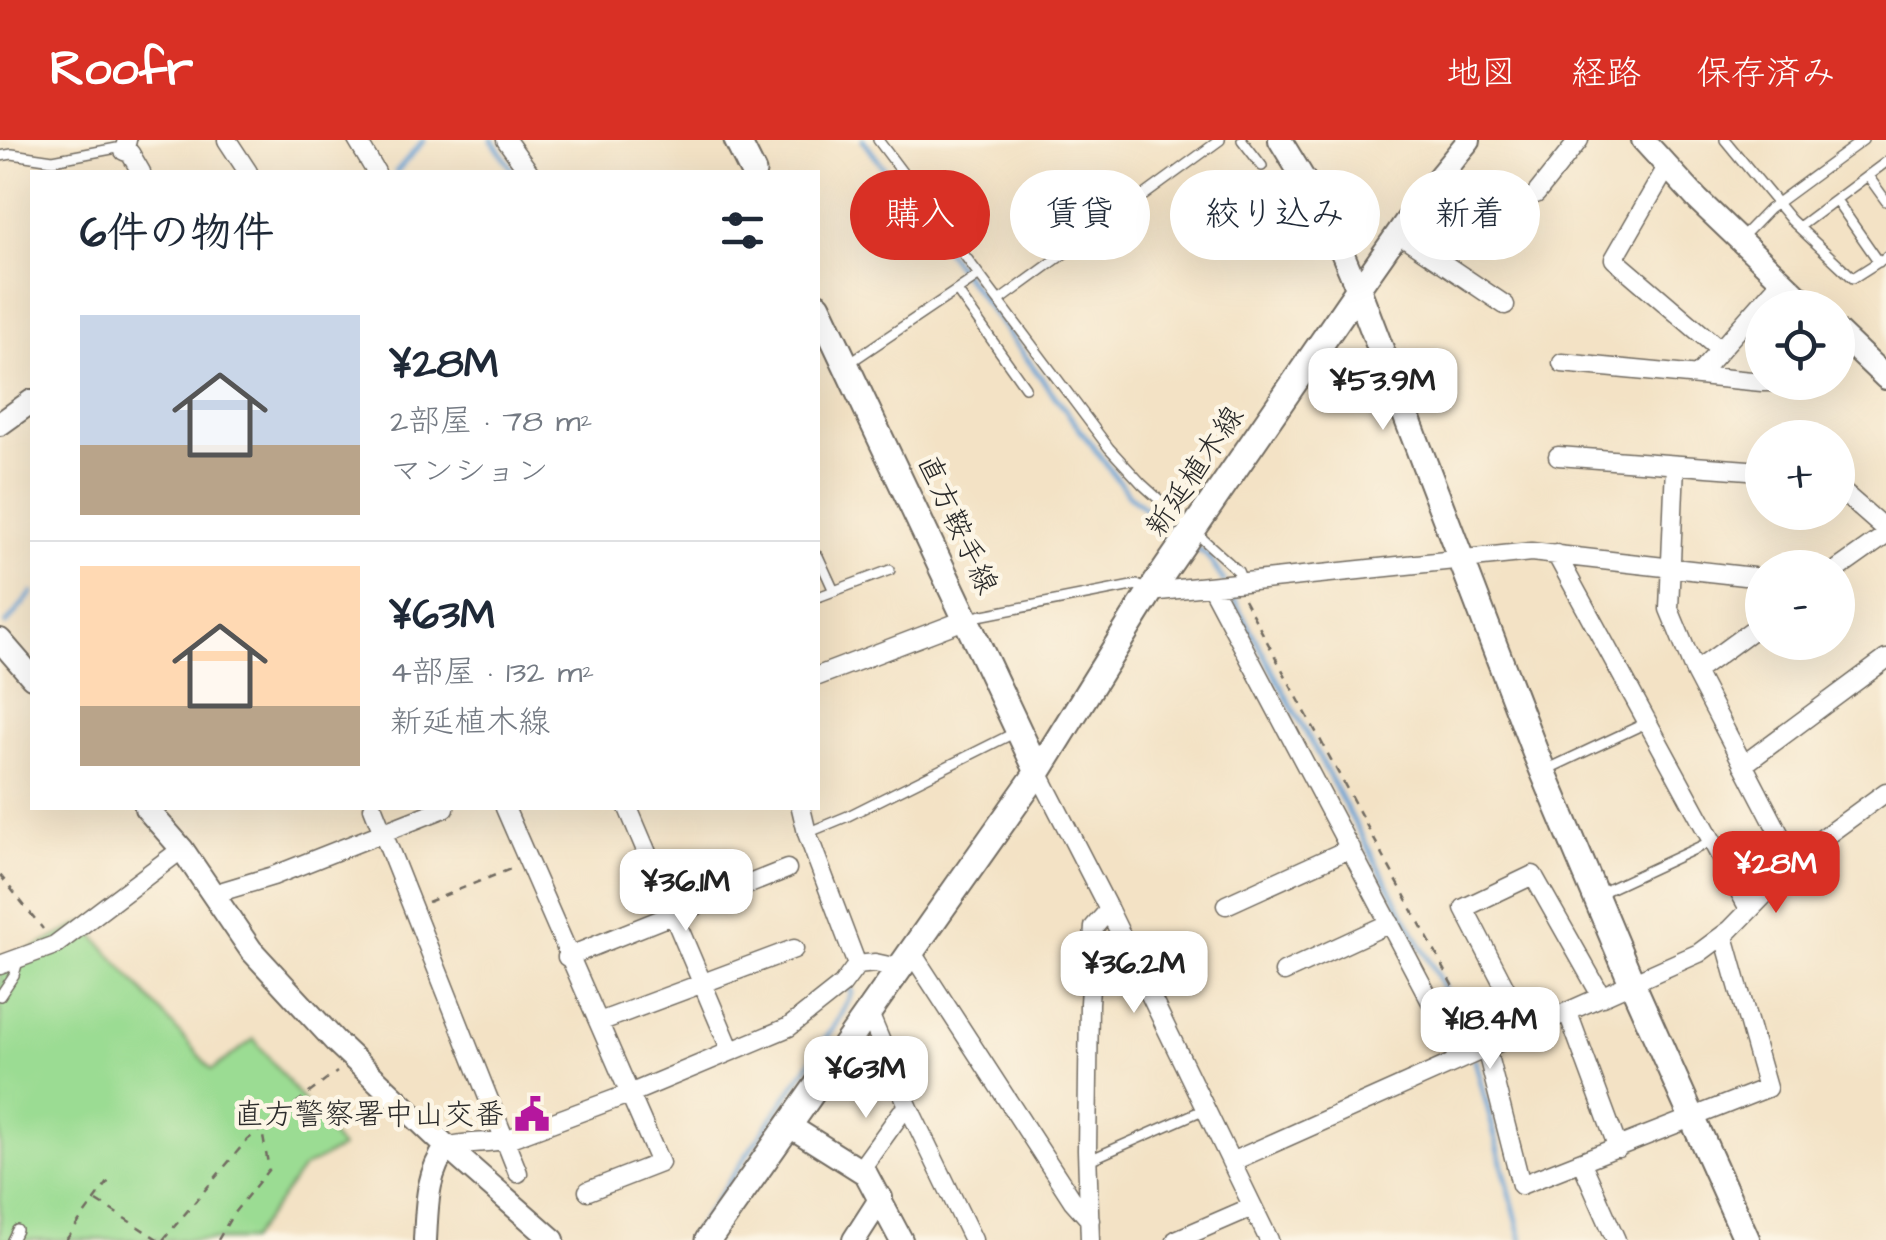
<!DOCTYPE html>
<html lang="ja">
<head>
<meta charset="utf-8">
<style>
	body { margin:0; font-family:"Architects Daughter","Klee One",sans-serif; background:#f2f2f3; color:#1f2937; height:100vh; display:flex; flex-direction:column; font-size:38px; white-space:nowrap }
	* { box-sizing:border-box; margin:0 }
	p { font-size:32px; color:#747a83 }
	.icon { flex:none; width:55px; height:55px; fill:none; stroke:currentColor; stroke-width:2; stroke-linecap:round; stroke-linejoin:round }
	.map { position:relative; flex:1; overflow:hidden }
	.sheet { position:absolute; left:30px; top:30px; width:790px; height:640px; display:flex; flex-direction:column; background:#fff; border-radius:0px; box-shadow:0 10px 40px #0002 }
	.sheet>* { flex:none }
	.top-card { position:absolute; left:850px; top:30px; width:885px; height:90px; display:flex; gap:20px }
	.tools { position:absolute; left:1745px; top:150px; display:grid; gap:20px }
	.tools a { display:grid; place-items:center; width:110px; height:110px; border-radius:50%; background:#fff; box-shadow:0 10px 40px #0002; font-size:50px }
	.price { position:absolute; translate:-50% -85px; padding:0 22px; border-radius:20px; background:#fff; color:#222; font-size:32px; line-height:65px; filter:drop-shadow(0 2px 5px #0008) }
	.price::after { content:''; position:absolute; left:50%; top:60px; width:30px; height:22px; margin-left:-15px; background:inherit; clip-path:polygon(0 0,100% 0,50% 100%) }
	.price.on { background:#d93025; color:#fff }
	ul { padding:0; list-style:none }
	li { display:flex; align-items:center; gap:30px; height:250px; padding:0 50px }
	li+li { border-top:2px solid #e0e1e3 }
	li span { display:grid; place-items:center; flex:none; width:280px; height:200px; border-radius:0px; color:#555 }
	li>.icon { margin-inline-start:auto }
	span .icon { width:120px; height:120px; fill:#fffc; stroke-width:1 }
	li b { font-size:42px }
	h2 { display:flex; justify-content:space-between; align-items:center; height:120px; padding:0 50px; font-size:42px }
	.tag { padding:0 35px; border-radius:45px; background:#fff; box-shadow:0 10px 40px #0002; font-size:35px; line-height:90px }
	.tag.on { background:#d93025; color:#fff }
	header { display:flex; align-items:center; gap:60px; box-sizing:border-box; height:140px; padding:0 50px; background:#d93025; color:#fff }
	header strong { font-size:48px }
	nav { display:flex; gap:55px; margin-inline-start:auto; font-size:35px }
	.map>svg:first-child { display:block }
	.green { fill:#9bdc93; stroke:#63845f; stroke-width:2.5 }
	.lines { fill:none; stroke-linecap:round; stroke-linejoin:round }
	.stream { stroke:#64a0d4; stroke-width:5 }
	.service-casing { stroke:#716b61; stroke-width:12 }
	.minor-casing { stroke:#716b61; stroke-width:21 }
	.tertiary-casing { stroke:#716b61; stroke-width:26 }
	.secondary-casing { stroke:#716b61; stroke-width:29 }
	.path { stroke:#716b61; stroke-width:2.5; stroke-dasharray:8 8; stroke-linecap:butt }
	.service { stroke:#fff; stroke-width:9 }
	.minor { stroke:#fff; stroke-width:18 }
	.tertiary { stroke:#fff; stroke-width:22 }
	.secondary { stroke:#fff; stroke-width:25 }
	.labels { text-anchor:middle; stroke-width:9; stroke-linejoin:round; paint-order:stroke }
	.street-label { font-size:30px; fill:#2b2b2b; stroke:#fcf5e5 }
	.poi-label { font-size:30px; fill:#2b2b2b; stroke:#fcf5e5; text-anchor:end }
</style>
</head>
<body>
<header>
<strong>Roofr</strong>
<nav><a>地図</a><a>経路</a><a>保存済み</a></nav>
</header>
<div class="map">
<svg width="1886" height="1100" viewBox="0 0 1886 1100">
	<rect width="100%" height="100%" fill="#fcf5e5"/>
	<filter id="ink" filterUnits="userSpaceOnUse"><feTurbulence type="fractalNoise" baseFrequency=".01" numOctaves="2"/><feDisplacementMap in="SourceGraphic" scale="20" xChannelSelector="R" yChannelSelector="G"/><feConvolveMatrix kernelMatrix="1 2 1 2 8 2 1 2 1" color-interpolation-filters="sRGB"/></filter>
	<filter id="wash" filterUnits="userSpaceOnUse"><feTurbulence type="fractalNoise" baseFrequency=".0048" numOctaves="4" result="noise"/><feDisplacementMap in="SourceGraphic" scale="40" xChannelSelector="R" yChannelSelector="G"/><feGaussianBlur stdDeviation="2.25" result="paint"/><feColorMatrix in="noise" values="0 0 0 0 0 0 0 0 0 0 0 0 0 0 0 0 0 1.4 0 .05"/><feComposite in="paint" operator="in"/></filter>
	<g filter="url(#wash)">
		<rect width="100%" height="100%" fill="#f3e2c5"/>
		<path class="green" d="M83,783L212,930L254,899L341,1008L303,1028L250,1100H0V825Z"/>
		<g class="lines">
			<path class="stream" d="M492,0L514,32
				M863,0L1129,355L1178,396
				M396,32L424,0
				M1191,405L1207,416L1224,441
				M1229,450L1470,897L1472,908
				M6,484L32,453
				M1475,919L1522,1100
				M689,1100L838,881L852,853L850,848"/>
		</g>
	</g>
	<g filter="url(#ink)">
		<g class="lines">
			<defs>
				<path id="service" d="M878,0L1109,308L1142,344L1238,431L1243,443
					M1242,0L1262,26
					M1725,0L1791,80L1853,138L1886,117
					M0,16L12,14L53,20L117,8L124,11
					M1868,36L1886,61
					M1836,60L1879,122
					M1799,87L1886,22
					M1741,98L1769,69L1863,0
					M957,151L1025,247
					M999,161L1220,0
					M849,223L978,136
					M818,416L834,451
					M818,457L890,430
					M968,478L1137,445L1148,451
					M1546,630L1648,582
					M807,693L848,676L1016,592
					M1596,755L1712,701
					M0,856L14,835L18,821
					M1087,1021L1205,969
					M12,1100L17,1090"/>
				<path id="minor" d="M127,0L124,11L130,13L141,32
					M227,0L248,32
					M357,0L376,32
					M506,0L529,32
					M1667,27L1614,119L1720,210
					M1536,54L1579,0
					M1398,93L1505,165
					M1562,223L1762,242
					M1697,236L1782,140
					M1765,242H1784
					M1558,316L1762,331
					M1675,325L1669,469L1695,532L1794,722
					M1838,348L1886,390
					M1556,414L1749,769
					M1838,429L1886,395
					M1211,446L1448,894L1458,920
					M1150,452L1531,412L1762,438
					M1695,532L1762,483
					M818,536L967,479
					M1743,625L1886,519
					M1038,632L1109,770L1269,1100
					M373,668L518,1033
					M505,668L660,1023L588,1051
					M628,668L731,911
					M801,668L807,693L857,825
					M213,754L273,736L445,668
					M1226,765L1351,708
					M910,810L1073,1061L1090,1080
					M567,817L787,729
					M0,825L55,805L182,709
					M1284,832L1390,783
					M868,871L909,968L973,1100
					M1568,873L1618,1008
					M599,882L794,809
					M1527,890L1464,768L1533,735L1602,857
					M1486,908L1521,1045L1767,948L1724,796
					M447,1007C468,1001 484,1004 505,1000L634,952L789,887L842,845L857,825L875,823L898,828
					M1231,1022L1699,813L1730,790L1812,706L1886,652
					M1582,1023L1616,1100
					M860,1030L901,973L909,968
					M1090,1100L1087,1010L1089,863L1094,787L1109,770
					M1176,1100L1252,1067"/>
				<path id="tertiary" d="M1280,0L1328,79L1358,150
					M1643,0L1698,60L1811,168
					M1358,150L1428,50L1469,0
					M1838,192L1886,238
					M0,284L32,261
					M0,500L32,537
					M146,668L182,709L251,810L335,901L447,1007L553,1100
					M788,985L866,1034L901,1100
					M425,1100C427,1067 426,1034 447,1007
					M854,1100L881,1058"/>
				<path id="secondary" d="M737,0L753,32
					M1358,150L1535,612L1632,843L1747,1100
					M818,166L1038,632
					M708,1100L1038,632L1150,452L1358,150"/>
			</defs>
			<use href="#service" class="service-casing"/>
			<use href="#minor" class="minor-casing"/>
			<use href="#tertiary" class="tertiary-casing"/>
			<use href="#secondary" class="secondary-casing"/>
			<path class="path" d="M1244,459L1478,891
				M0,735L43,789
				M428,762L513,728
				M97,1061L159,1100
				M66,1100L111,1038
				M163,1100L247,1000L337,932
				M218,1100L233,1074L269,1029L262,991"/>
			<use href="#service" class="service"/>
			<use href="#minor" class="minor"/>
			<use href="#tertiary" class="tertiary"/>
			<use href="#secondary" class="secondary"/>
		</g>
	</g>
	<defs>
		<symbol id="civic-bare" viewBox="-9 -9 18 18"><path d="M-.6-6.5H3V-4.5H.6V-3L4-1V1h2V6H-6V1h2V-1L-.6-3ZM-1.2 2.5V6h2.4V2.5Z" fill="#b5179e" stroke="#fcf5e5" stroke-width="2.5" paint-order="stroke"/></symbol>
	</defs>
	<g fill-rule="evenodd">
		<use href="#civic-bare" x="507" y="949" width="50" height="50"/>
	</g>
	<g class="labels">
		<g class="street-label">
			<text transform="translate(1194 331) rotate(-56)" y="10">新延植木線</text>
			<text transform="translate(958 384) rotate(65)" y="10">直方鞍手線</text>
		</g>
		<g class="poi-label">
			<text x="504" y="984">直方警察署中山交番</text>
		</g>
	</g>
</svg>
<div class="tools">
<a><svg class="icon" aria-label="locate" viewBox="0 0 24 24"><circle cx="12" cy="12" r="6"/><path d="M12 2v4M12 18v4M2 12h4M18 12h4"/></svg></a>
<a>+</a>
<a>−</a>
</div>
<b class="price" style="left:1383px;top:293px">¥53.9M</b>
<b class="price on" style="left:1776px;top:776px">¥28M</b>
<b class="price" style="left:686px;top:794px">¥36.1M</b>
<b class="price" style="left:1134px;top:876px">¥36.2M</b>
<b class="price" style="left:1490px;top:932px">¥18.4M</b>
<b class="price" style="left:866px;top:981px">¥63M</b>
<div class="top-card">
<a class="tag on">購入</a>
<a class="tag">賃貸</a>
<a class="tag">絞り込み</a>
<a class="tag">新着</a>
</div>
<section class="sheet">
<h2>6件の物件<svg class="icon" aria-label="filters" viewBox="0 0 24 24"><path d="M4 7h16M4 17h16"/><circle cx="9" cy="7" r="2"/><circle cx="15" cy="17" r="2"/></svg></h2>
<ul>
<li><span style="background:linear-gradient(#c9d6e8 65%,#b9a48a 0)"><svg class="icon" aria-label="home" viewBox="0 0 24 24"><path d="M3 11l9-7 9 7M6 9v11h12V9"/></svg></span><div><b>¥28M</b><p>2部屋 · 78 m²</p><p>マンション</p></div></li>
<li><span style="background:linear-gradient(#ffd9b3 70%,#b9a48a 0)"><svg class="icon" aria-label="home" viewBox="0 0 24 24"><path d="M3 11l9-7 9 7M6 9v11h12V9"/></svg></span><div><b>¥63M</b><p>4部屋 · 132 m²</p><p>新延植木線</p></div></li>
</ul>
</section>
</div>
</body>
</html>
